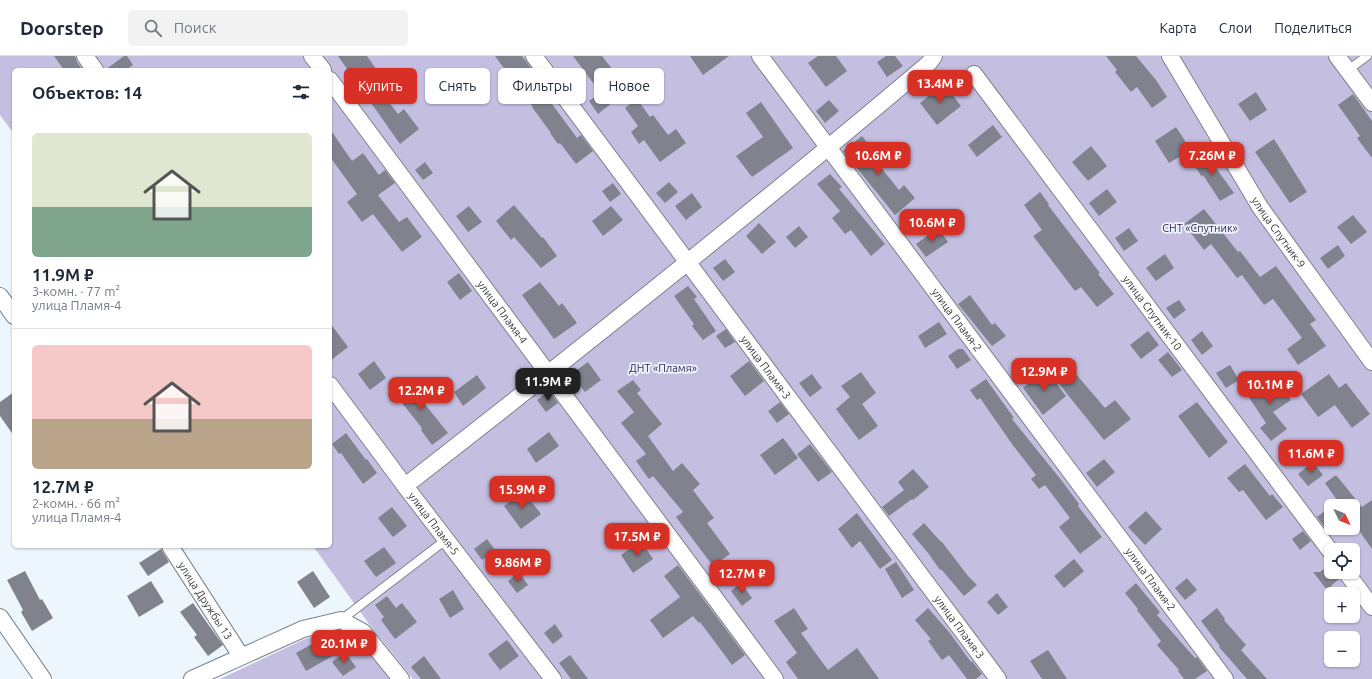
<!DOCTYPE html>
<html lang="ru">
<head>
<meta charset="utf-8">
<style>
	body { margin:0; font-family:Ubuntu,sans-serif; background:#f2f2f3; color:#1f2937; height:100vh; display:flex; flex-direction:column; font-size:15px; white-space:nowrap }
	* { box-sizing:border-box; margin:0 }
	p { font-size:13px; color:#747a83 }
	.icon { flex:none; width:22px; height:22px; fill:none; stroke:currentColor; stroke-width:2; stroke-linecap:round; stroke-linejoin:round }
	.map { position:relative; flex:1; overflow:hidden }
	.panel { position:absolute; left:12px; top:12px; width:320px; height:480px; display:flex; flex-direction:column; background:#fff; border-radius:6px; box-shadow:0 1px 3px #0004 }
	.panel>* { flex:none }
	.banner { position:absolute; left:344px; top:12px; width:380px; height:36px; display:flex; gap:8px }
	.needle { width:26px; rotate:133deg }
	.fabs { position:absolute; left:1324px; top:443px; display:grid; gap:8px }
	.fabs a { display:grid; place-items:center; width:36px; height:36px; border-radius:6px; background:#fff; box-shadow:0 1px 3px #0004; font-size:20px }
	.price { position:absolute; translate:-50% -34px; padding:0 9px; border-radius:8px; background:#d93025; color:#fff; font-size:13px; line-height:26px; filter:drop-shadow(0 1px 2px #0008) }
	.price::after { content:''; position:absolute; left:50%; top:24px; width:12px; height:9px; margin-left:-6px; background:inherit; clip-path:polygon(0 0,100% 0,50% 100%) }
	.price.selected { background:#222; color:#fff }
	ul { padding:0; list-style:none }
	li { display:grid; align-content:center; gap:8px; height:212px; padding:0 20px }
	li+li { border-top:1px solid #e0e1e3 }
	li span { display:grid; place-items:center; height:124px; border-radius:6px; color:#555 }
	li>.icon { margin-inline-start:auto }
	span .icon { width:72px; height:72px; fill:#fffc; stroke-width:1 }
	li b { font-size:17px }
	h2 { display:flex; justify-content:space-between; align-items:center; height:48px; padding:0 20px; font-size:17px }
	.pill { padding:0 14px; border-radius:6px; background:#fff; box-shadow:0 1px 3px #0004; font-size:14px; line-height:36px }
	.pill.selected { background:#d93025; color:#fff }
	header { display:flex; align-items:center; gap:24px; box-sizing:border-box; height:56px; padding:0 20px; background:#fff; border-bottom:1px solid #e0e1e3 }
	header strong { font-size:19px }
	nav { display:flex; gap:22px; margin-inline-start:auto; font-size:14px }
	.search { width:280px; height:36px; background:#f2f2f3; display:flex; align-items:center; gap:10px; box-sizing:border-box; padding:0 14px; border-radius:6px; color:#747a83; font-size:15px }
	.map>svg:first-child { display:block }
	.green { fill:#c4bee1; fill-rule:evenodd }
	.building { fill:#80838e }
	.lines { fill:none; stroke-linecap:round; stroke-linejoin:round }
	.lane-casing { stroke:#7b848c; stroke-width:10 }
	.street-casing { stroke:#7b848c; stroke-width:18 }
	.lane { stroke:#fff; stroke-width:8 }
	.street { stroke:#fff; stroke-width:16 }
	.labels { text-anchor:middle; stroke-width:3.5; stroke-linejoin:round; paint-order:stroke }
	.park-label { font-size:11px; fill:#342758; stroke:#eef6fd }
	.street-label { font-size:11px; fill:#34383b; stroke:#eef6fd }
</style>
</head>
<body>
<header>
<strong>Doorstep</strong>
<div class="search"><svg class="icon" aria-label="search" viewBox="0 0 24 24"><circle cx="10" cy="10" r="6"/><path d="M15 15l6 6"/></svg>Поиск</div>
<nav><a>Карта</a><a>Слои</a><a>Поделиться</a></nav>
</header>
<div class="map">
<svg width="1372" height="623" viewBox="0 0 1372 623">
	<rect width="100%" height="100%" fill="#eef6fd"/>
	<path class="green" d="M0,0H1372V623H413L369,568L313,490H330V14H14V78L0,59ZM1331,450H1353V472H1331ZM1331,494H1353V516H1331ZM1331,538H1353V560H1331ZM1331,582H1353V604H1331Z
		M334,574L361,586L390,623H220L305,583Z"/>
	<path class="building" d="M54,0H75L77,6L83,14H64Z
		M124,0H127L133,9L126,14H105Z
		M338,0H367L382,21L374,27L398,58L404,53L419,73L400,88Z
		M495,0H522L556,45L552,48L577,82L581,79L593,95L576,108L560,87L558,88L550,77H551L532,51H533Z
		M573,0H602L612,13L593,27Z
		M690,0H729L703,19Z
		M818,0H836L847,15L826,31L808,7Z
		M886,0H895L903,10L887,21L877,6Z
		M1106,0H1136L1156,24L1167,41L1152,52L1137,31L1131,36L1115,16L1117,14Z
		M944,28L961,50L937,69L920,47Z
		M604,34L613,46L598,58L589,45Z
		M1256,36L1267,54L1250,65L1238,48Z
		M1353,38L1372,65V102L1357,82L1360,80L1338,49Z
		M637,43L650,61L653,59L668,79L676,73L686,87L660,106L644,84L639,88L631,76L638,70L625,52Z
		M829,44L839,55L825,67L816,55Z
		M761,46L793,92L752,121L736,100L763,81L746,57Z
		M993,69L1002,81L977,101L968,89Z
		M1176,71L1191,94L1169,107L1155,85Z
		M330,73L352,105L363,97L379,119L385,114L395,127L378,139L399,166L407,161L422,181L402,196L373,158L362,166L347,146L357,138L330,101Z
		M862,80L879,101L875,104L899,134L904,129L915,142L895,159L843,95Z
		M1274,83L1307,136L1290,147L1255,96Z
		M1091,90L1107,110L1088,125L1072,106Z
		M1203,94L1234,137L1220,145L1203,119L1202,121L1190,103Z
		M425,106L433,117L423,124L415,114Z
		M830,118L842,131L839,133L885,188L871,200L851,174L845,178L832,162L840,155L817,128Z
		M669,126L678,136L665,147L656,137Z
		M613,127L621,138L610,146L602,135Z
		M1107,133L1117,146L1099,160L1089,147Z
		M1040,136L1049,148L1048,149L1100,217L1098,218L1114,238L1097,251L1081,231L1075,235L1033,180L1042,174L1024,149Z
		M692,137L702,151L686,164L675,150Z
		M514,149L542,182L543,181L557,200L541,212L514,181L511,184L496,165Z
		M469,150L482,166L468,176L456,160Z
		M611,150L623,164L603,180L592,165Z
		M1204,153L1238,196L1240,195L1260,221L1276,210L1316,264L1310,268L1326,290L1298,309L1287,293L1302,282L1273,243L1264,249L1242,219L1237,222L1211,188L1204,194L1184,168Z
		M1353,159L1367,176L1351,188L1337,171Z
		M759,167L776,186L762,198L746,180Z
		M799,170L808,181L795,192L786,181Z
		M938,172L948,186L926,201L916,188Z
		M1129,172L1138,185L1124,195L1115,182Z
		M1338,189L1345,200L1328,213L1320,202Z
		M1165,198L1174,212L1156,225L1146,212Z
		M725,203L735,216L723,225L713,212Z
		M459,217L472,235L460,244L447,226Z
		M540,226L559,250L562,247L577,267L554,283L522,239Z
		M688,230L697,241L694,243L716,275L703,284L692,270L694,268L674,240Z
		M970,239L992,269L995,267L1006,280L992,290L958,248Z
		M1179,244L1186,254L1174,263L1166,252Z
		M939,266L947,278L925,292L918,280Z
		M330,267L348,291L330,305Z
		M726,273L735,286L725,292L716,280Z
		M1148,275L1159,289L1141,303L1130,289Z
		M1202,275L1213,290L1202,299L1191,284Z
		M958,293H963L971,304L957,313L948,300Z
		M1168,296L1182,314L1172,321L1158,304Z
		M374,305L386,322L370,334L358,318Z
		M749,305L764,325L745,340L730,320Z
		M588,306L601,324L585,336L571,318Z
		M1230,309L1239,324L1226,332L1216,317Z
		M1046,314L1066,340L1043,359L1023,332Z
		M861,316L876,337L862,348L878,370L859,384L836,353L850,341L841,330Z
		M1075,317L1105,352L1115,344L1131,363L1104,384L1060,329Z
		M812,318L822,332L810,341L799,327Z
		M1329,318L1339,332L1346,327L1370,358L1352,372L1335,349L1318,361L1301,338Z
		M477,319L486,332L463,350L454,336Z
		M1274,319L1291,344L1273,356L1287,373L1271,385L1260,372L1266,367L1246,337Z
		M413,323L429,343L424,347L448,377L432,389L421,374L422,372L394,337Z
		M986,323L1014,362L1012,363L1062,425L1079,448L1078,450L1102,481L1080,498L1059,471L1070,462L1045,429L1039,433L1031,423L1036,419L1012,388L980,342L977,344L970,334Z
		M633,324L641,334L637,337L662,368L648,380L673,415L682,407L700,428L693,434L714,462L707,467L730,498L713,510L676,461L683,456L653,420L649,423L636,405L646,398L621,367L634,356L617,335Z
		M549,335L558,347L546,356L537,344Z
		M14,336V380L0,360V346Z
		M780,346L789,358L777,367L768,355Z
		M1197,346L1228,386L1209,402L1178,360Z
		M549,376L559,390L536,407L527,393Z
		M346,377L366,404L367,403L377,417L363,428L341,397L339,398L332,388Z
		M783,382L798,402L775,419L760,399Z
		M810,388L832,416L818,426L797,398Z
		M1104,403L1115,416L1097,431L1086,417Z
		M1313,406L1323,419L1308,430L1298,418Z
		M1245,408L1270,440L1272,438L1283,451L1266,464L1243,434L1239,436L1227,422Z
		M913,413L929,431L913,444L912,443L889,460L882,451L904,434L898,426Z
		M1336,419L1362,451L1372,444V493L1353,466V450H1341L1325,427Z
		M523,435L541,458L521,473L504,450Z
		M1331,450V480L1317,461Z
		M392,451L407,470L393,481L378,462Z
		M1146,455L1162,473L1145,489L1128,471Z
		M857,457L892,504L880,513L860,485L852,492L838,473Z
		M924,467L941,486H942L968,520L977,529L964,540L941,513L940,514L928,497L912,478Z
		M1303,475L1311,485L1300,494L1292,483Z
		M487,483L495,494L482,504L474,493Z
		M641,485L653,503L633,517L621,499Z
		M384,491L396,507L376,521L364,505Z
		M161,493L169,506L148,520L139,507Z
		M1074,503L1084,515L1064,532L1054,520Z
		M896,506L914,534L902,542L885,513Z
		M1331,507V516H1337L1339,523L1331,530V539L1313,516H1320Z
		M678,509L745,599L732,609L700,566L699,567L693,560L663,582L650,564L680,541L664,520Z
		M25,515L40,544L42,543L53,562L32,575L21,556L23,554L7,524Z
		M313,515L330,541L314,552L297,526Z
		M519,516L528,529L517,537L508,525Z
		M1187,522L1197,534L1185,544L1175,532Z
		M151,525L164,546L139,561L127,540Z
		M741,527L752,542L742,550L731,535Z
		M1136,527L1160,556L1157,559L1195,602L1197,601L1207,615L1195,623H1184L1178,615L1179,614L1157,589L1161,585L1137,554L1138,553L1125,537Z
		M453,534L464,553L450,562L439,543Z
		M997,537L1008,551L998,559L987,546Z
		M387,540L396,552L402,547L417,566L395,583L381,564L384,561L375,549Z
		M193,547L223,589L208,600L194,581L197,579L180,556Z
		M794,552L808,573L801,577L828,614L857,592L879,623H798L786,606L797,597L774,565Z
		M928,552L949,576L971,606L972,605L982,618L976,623H967L949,599L942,604L928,585L931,583L915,564Z
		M1217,552L1225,563L1224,564L1246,589L1241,594L1267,623H1247L1219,591L1220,590L1201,565Z
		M555,568L563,580L553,588L544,577Z
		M326,580L336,598L306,615L296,597Z
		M507,584L519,600L500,614L488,598Z
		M1048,594L1067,623H1042L1030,605Z
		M345,596L356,611L343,620L332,606Z
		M570,599L588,623H571L559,607Z
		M424,600L441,623H421L411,611Z"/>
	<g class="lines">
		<defs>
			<path id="lane" d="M1348,14L1367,0
				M341,564L447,483"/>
			<g id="street">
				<path d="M85,0L95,14"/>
				<path d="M312,0L323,14"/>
				<path id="s1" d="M534,0L998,623"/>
				<path id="s2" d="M760,0L1225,623"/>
				<path id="s3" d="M1170,0L1260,151L1372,306"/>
				<path d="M1337,0L1372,47"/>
				<path id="s4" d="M974,18L1331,496"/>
				<path id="s5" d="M330,24L775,623"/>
				<path d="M0,240L14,260"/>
				<path id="s6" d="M330,329L405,430L553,623"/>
				<path d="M405,430C582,292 758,152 929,7L934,0"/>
				<path id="s7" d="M170,490L241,600"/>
				<path d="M1346,516L1372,551"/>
				<path d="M0,561L43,623"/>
				<path d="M192,623L303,573L341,564L363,576L401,623"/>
			</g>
		</defs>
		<use href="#lane" class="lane-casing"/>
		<use href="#street" class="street-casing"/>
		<use href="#lane" class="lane"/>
		<use href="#street" class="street"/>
	</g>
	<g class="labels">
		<g class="park-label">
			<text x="1200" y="176">СНТ «Спутник»</text>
			<text x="663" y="316">ДНТ «Пламя»</text>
		</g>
		<g class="street-label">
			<text dy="4" stroke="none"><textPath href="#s3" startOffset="207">улица Спутник-9</textPath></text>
			<text dy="4" stroke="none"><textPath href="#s5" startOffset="289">улица Пламя-4</textPath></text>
			<text dy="4" stroke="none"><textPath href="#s4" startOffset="298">улица Спутник-10</textPath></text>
			<text dy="4" stroke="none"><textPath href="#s2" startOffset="329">улица Пламя-2</textPath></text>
			<text dy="4" stroke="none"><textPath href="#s1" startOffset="388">улица Пламя-3</textPath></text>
			<text dy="4" stroke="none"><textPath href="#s6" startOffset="173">улица Пламя-5</textPath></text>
			<text dy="4" stroke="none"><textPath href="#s2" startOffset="653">улица Пламя-2</textPath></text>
			<text dy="4" stroke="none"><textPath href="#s7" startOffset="65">улица Дружбы 13</textPath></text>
			<text dy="4" stroke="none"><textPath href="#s1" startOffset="712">улица Пламя-3</textPath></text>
		</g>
	</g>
</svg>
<div class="fabs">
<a><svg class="needle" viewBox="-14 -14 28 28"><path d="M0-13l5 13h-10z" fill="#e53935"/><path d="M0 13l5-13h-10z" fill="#747a83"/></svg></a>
<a><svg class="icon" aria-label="locate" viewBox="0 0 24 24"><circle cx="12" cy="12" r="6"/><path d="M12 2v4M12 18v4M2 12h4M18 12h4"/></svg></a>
<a>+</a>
<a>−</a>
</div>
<b class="price" style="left:940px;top:48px">13.4M ₽</b>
<b class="price" style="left:878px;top:120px">10.6M ₽</b>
<b class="price" style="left:1212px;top:120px">7.26M ₽</b>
<b class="price" style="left:932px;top:187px">10.6M ₽</b>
<b class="price" style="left:1044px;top:336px">12.9M ₽</b>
<b class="price selected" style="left:548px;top:346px">11.9M ₽</b>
<b class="price" style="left:1270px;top:349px">10.1M ₽</b>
<b class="price" style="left:421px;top:355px">12.2M ₽</b>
<b class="price" style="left:1311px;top:418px">11.6M ₽</b>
<b class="price" style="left:522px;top:454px">15.9M ₽</b>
<b class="price" style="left:637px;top:501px">17.5M ₽</b>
<b class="price" style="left:518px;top:527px">9.86M ₽</b>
<b class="price" style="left:742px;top:538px">12.7M ₽</b>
<b class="price" style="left:344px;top:608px">20.1M ₽</b>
<div class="banner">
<a class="pill selected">Купить</a>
<a class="pill">Снять</a>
<a class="pill">Фильтры</a>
<a class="pill">Новое</a>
</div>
<section class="panel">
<h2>Объектов: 14<svg class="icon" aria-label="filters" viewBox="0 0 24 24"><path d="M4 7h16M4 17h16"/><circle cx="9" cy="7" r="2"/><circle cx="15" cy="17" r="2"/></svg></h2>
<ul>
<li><span style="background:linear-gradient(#dfe7d0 60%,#7fa58c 0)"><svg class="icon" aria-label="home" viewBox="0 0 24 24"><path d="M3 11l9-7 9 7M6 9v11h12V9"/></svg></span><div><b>11.9M ₽</b><p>3-комн. · 77 m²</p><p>улица Пламя-4</p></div></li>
<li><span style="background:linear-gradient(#f6c9c9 60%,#b9a48a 0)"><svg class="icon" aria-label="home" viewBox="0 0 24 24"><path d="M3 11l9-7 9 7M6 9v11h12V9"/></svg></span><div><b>12.7M ₽</b><p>2-комн. · 66 m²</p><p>улица Пламя-4</p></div></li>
</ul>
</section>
</div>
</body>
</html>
